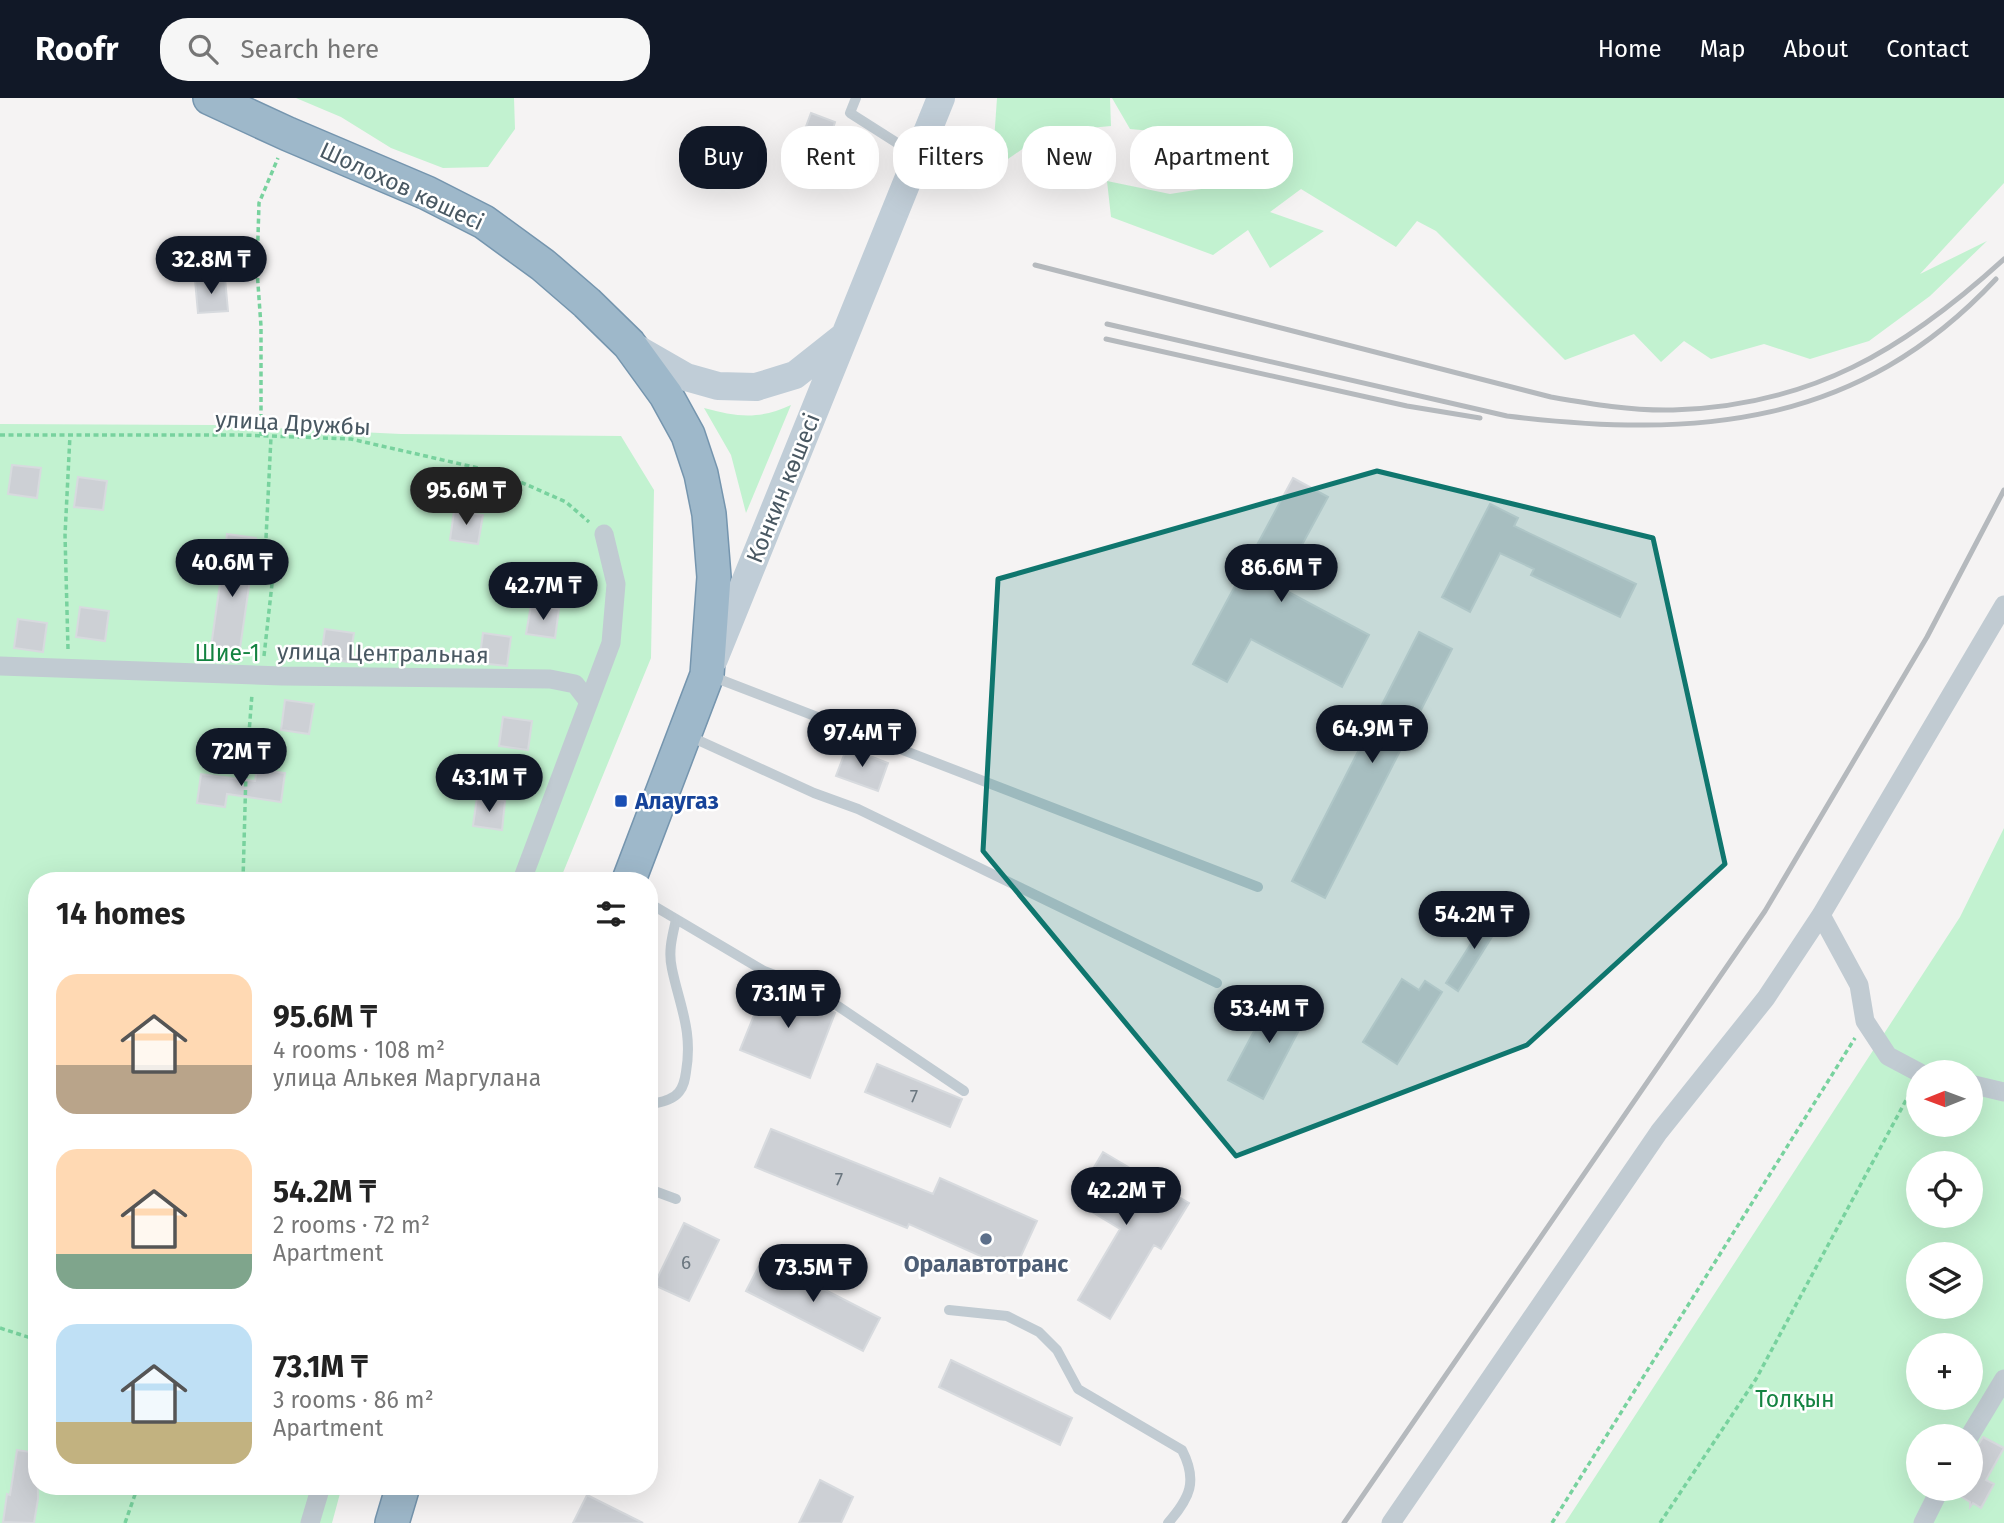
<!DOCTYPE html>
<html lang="en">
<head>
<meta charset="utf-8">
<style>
	body { margin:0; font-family:"Fira Sans",sans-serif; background:#f6f6f6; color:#222; height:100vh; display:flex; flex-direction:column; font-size:26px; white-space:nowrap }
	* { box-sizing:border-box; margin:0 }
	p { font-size:23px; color:#767676 }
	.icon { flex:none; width:38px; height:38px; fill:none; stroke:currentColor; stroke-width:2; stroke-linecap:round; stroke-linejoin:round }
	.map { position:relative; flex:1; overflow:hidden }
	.drawer { position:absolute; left:28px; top:774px; width:630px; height:623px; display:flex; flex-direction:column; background:#fff; border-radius:28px; box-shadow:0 7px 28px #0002 }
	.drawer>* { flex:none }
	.top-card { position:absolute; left:679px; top:28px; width:665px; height:63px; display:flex; gap:14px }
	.needle { width:46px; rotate:269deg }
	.fabs { position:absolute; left:1906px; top:962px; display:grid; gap:14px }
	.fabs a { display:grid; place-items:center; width:77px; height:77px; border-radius:50%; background:#fff; box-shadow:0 7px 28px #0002; font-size:35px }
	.price { position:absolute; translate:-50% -60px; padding:0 16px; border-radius:24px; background:#111827; color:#fff; font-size:23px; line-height:46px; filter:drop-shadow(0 2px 4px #0008) }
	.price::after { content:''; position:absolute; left:50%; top:42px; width:21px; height:16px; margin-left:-10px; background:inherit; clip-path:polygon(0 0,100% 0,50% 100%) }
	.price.active { background:#222; color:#fff }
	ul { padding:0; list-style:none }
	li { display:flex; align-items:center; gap:21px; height:175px; padding:0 28px }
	li span { display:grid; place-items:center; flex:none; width:196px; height:140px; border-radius:21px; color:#555 }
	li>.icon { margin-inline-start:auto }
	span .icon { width:84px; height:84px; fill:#fffc; stroke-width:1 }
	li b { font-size:30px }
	h2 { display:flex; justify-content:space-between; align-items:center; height:84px; padding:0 28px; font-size:30px }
	.pill { padding:0 24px; border-radius:28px; background:#fff; box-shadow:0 7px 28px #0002; font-size:24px; line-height:63px }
	.pill.active { background:#111827; color:#fff }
	header { display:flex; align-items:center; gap:42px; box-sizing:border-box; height:98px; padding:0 35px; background:#111827; color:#fff }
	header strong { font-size:33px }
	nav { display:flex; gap:38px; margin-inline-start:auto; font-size:24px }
	.search { width:490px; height:63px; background:#f6f6f6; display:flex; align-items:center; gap:18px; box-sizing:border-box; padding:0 24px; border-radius:28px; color:#767676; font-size:26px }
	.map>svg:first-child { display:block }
	.green { fill:#c2f2d0; fill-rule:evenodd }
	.building { fill:#cdd0d5; stroke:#d7dade; stroke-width:2 }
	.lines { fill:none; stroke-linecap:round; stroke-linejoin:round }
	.trunk-casing { stroke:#7595ae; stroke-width:36 }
	.path { stroke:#78d29e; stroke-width:3.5; stroke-dasharray:5 3.5; stroke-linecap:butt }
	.service { stroke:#c1cbd2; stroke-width:10 }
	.minor { stroke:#c1cbd2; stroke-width:19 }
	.secondary { stroke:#c0cdd7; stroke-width:28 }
	.trunk { stroke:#9eb8ca; stroke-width:33 }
	.rail { stroke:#b5b9bd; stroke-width:5 }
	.marked { fill:#0f766e; fill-opacity:0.2; stroke:#0f766e; stroke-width:5; stroke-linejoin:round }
	.transit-dot { fill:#1a4fb4; stroke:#fff; stroke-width:2.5 }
	.service-dot { fill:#5c6f8a; stroke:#fff; stroke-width:2.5 }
	.labels { text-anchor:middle; stroke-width:5; stroke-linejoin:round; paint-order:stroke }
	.number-label { font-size:19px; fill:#6a767f }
	.street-label { font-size:23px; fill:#495862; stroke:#fff }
	.park-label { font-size:23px; fill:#148341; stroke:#fff }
	.transit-label { font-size:23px; font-weight:bold; fill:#164399; stroke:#fff; text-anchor:start }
	.service-label { font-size:23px; font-weight:bold; fill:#4e5e75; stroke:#fff }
</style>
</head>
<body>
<header>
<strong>Roofr</strong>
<div class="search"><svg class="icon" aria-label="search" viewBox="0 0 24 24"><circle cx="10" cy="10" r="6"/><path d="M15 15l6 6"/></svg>Search here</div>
<nav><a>Home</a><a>Map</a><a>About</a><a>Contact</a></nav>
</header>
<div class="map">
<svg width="2004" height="1425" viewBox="0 0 2004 1425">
	<rect width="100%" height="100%" fill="#f5f3f3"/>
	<path class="green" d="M296,0H514L515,31L488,69L443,70L391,50L341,19Z
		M997,0H1110L1111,28L1047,34L992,72Z
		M1112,0H2004V85L1920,176L1987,143L1930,198L1869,243L1810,261L1764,246L1711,261L1684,243L1661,264L1634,236L1565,262L1436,133L1417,123L1396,149L1301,91L1270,114L1324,133L1270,170L1248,132L1213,157L1111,119L1107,83L1170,96L1276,79L1218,39L1130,31Z
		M791,307L746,415L731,357L704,310C737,319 759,322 791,307Z
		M0,326L214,327L401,336L621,338L654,392L651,560L560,782H37V1388H342L332,1425H0Z
		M2004,730V1425H1565L1960,819ZM1918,975H1970V1027H1918ZM1918,1066H1970V1118H1918ZM1918,1157H1970V1209H1918ZM1918,1248H1970V1300H1918ZM1918,1339H1970V1391H1918Z"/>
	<path class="building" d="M811,15L835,24L829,43L804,34Z
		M225,180L228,213L198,215L195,182Z
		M12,367L41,370L37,400L8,396Z
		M78,379L107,383L103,412L74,409Z
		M1293,380L1328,399L1279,489L1369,537L1342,589L1251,541L1227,584L1193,566Z
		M1490,406L1518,420L1514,428L1636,486L1620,519L1531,477L1534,471L1500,455L1470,514L1442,499Z
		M454,413L483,417L478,446L450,442Z
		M227,436L256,440L238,564L209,563Z
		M531,507L559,511L555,540L526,536Z
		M80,509L109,513L105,543L76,539Z
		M18,521L47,525L43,554L14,550Z
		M325,531L354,535L349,564L321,560Z
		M1419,534L1452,551L1325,800L1292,783Z
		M483,535L511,539L507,568L479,565Z
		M285,602L314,606L309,636L281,632Z
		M503,619L532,623L528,652L499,648Z
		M847,649L888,665L878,693L836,678Z
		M257,671L285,675L281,704L227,696L225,709L197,705L201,676L255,683Z
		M477,699L505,703L502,732L473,728Z
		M1491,814L1503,821L1458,893L1446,885Z
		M1402,881L1419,892L1425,883L1442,894L1397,966L1363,944Z
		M767,885L823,907L835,915L810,980L740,952Z
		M1276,892L1310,911L1263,1001L1228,982Z
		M877,966L962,1001L950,1029L865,994Z
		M771,1031L933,1096L940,1080L1037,1123L1014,1173L909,1126L907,1130L755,1069Z
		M1103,1054L1189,1105L1161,1151L1154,1147L1110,1221L1078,1202L1120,1131L1074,1103Z
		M684,1125L719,1142L689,1203L654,1187Z
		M763,1160L880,1220L863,1253L746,1193Z
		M951,1262L1072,1320L1060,1347L939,1289Z
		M1983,1339L2004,1350L1986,1382L1994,1386L1981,1410L1973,1405L1970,1409V1404L1952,1393L1970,1391V1373L1973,1375L1978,1366L1970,1360Z
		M17,1352L37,1355L38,1401L34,1425L3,1424L7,1396L10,1397Z
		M820,1382L853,1399L841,1425H799Z
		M587,1397L643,1425H573Z"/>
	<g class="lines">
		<defs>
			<path id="trunk" d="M210,0L288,36L427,95L484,124L543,167L587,205L629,246L666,297L688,337L701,376L709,416L714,479L707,577L629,782
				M392,1425L403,1388"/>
		</defs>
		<use href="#trunk" class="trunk-casing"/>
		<path class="path" d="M0,337H243L351,341L500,375L566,404L589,424
			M261,338V228L257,172L259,105L278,60
			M68,551L65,437L70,337
			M264,558L272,486L266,440L271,339
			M243,782L246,674L252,596
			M0,1230L37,1242
			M125,1425L138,1388
			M1552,1425L1855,940
			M1660,1425L1756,1281L1912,991"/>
		<path class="service" d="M856,0L850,15L916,57
			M711,578L1258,789
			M689,638L814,695L858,711L1217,885
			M649,805L764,873L814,892L964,993
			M649,1007C659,1004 672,1003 679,994C684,988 685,981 686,974C693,933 680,909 672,871C668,854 672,839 676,822
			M649,1091L676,1101
			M949,1212L1007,1218L1039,1234L1057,1252L1078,1291L1182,1352C1198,1383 1190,1400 1168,1425"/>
		<path class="minor" d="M0,568L282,578L550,581L575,586L589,604
			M522,782L611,545L616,486L604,436
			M1821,817L1859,887L1865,923L1888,958L1920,975
			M1970,986L2004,994
			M1969,1339L2004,1281
			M310,1425L321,1388
			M1391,1425L1659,1034L1766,900L1821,817L2004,507
			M1923,1425L1940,1391"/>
		<path class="secondary" d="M632,248L686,279L718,288L756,289L795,277L843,239
			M714,561L941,0"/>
		<use href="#trunk" class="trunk"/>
		<path class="rail" d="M1035,167L1551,299C1591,306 1632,313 1673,312C1811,308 1904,252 2004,161
			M1107,226L1507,318C1697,341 1858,329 1996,181
			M1106,241L1407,308L1480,320
			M1344,1425L1765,813L1927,539L2004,392"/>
	</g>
	<path class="marked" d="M1377,373L1653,440L1725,766L1527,947L1236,1058L983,753L998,481Z"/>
	<rect class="transit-dot" x="614" y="696" width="14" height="14" rx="3.5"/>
	<circle class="service-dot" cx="986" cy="1141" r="7"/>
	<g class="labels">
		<g class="number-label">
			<text x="914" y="1005">7</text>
			<text x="839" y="1088">7</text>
			<text x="686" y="1171">6</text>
		</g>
		<g class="street-label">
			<text transform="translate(402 88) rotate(25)" y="8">Шолохов көшесі</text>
			<text transform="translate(293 325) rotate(3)" y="8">улица Дружбы</text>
			<text transform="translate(783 390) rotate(-68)" y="8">Конкин көшесі</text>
			<text transform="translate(383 555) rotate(1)" y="8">улица Центральная</text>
		</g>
		<g class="park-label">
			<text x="227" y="563">Шие-1</text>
			<text x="1795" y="1309">Толқын</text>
		</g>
		<g class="transit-label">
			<text x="635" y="711">Алаугаз</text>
		</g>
		<g class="service-label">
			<text x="986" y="1174">Оралавтотранс</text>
		</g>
	</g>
</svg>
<div class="fabs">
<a><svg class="needle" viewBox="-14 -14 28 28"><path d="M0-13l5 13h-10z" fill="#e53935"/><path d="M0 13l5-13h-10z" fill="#767676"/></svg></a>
<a><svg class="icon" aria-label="locate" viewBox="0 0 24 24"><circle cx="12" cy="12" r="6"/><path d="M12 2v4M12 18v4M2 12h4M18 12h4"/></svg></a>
<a><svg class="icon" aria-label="layers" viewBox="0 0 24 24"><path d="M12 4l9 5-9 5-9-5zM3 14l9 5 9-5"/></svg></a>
<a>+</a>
<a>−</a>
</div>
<b class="price" style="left:211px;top:198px">32.8M ₸</b>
<b class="price active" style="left:466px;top:429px">95.6M ₸</b>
<b class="price" style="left:232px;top:501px">40.6M ₸</b>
<b class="price" style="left:1281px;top:506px">86.6M ₸</b>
<b class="price" style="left:543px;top:524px">42.7M ₸</b>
<b class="price" style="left:1372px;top:667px">64.9M ₸</b>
<b class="price" style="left:862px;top:671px">97.4M ₸</b>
<b class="price" style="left:241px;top:690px">72M ₸</b>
<b class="price" style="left:489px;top:716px">43.1M ₸</b>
<b class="price" style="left:1474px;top:853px">54.2M ₸</b>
<b class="price" style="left:788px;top:932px">73.1M ₸</b>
<b class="price" style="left:1269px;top:947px">53.4M ₸</b>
<b class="price" style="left:1126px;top:1129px">42.2M ₸</b>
<b class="price" style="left:813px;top:1206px">73.5M ₸</b>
<div class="top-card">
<a class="pill active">Buy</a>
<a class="pill">Rent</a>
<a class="pill">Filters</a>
<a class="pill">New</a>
<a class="pill">Apartment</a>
</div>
<section class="drawer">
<h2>14 homes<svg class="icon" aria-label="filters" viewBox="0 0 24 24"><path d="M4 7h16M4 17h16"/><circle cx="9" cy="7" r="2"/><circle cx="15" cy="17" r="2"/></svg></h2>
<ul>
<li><span style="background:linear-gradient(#ffd9b3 65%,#b9a48a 0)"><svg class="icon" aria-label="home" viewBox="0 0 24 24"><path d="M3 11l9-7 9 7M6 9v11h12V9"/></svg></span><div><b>95.6M ₸</b><p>4 rooms · 108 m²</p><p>улица Алькея Маргулана</p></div></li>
<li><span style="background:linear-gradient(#ffd9b3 75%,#7fa58c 0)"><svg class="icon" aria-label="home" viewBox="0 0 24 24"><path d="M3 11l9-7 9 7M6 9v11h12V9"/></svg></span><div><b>54.2M ₸</b><p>2 rooms · 72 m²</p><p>Apartment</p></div></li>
<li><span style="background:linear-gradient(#bfe0f5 70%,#c2b280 0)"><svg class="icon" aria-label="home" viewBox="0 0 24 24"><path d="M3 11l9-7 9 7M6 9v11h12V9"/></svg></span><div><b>73.1M ₸</b><p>3 rooms · 86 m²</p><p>Apartment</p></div></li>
</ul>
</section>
</div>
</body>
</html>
